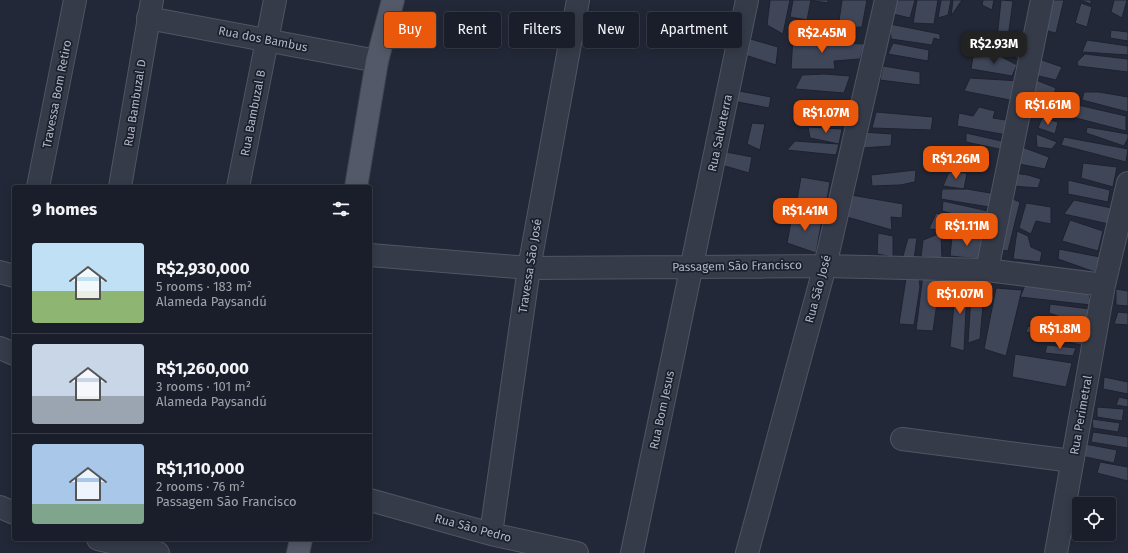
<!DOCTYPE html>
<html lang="en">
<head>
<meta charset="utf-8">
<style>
	body { margin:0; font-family:"Fira Sans",sans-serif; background:#232732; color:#f1f3f6; height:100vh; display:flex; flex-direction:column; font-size:15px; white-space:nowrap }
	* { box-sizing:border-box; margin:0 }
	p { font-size:13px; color:#9fa2a8 }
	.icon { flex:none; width:22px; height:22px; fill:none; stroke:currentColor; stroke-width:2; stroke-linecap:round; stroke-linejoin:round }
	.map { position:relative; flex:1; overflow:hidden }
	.side { position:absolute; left:12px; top:185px; width:360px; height:356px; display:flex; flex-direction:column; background:#1a1e2a; border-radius:4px; box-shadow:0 2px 10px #0003,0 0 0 1px #383c47 }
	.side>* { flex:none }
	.top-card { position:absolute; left:384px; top:12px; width:380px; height:36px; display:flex; gap:8px }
	.tools { position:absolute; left:1072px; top:497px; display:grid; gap:8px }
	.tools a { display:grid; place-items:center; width:44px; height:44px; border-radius:4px; background:#1a1e2a; box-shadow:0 2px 10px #0003,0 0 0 1px #383c47; font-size:20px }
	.price { position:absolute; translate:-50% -34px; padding:0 9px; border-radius:8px; background:#ea580c; color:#fff; font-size:13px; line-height:26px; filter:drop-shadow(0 1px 2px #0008) }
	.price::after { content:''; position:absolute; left:50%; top:24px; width:12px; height:9px; margin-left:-6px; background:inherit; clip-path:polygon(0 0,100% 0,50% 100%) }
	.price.selected { background:#222; color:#fff }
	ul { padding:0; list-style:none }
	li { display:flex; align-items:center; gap:12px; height:100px; padding:0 20px }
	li+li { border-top:1px solid #383c47 }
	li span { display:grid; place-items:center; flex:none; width:112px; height:80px; border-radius:4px; color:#555 }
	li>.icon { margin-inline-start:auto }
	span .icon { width:48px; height:48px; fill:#fffc; stroke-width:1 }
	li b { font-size:17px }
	h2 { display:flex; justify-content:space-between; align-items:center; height:48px; padding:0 20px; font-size:17px }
	.chip { padding:0 14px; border-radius:4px; background:#1a1e2a; box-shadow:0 2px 10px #0003,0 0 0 1px #383c47; font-size:14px; line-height:36px }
	.chip.selected { background:#ea580c; color:#fff }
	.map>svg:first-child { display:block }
	.building { fill:#3f4658; stroke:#1e222f }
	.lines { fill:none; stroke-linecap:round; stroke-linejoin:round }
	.minor-casing { stroke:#515563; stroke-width:24 }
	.major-casing { stroke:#404452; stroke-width:24 }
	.minor { stroke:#363b49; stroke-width:22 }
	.major { stroke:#545969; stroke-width:22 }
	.labels { text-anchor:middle; stroke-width:3.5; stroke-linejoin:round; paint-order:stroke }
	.street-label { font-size:12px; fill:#b1b5c5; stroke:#1c202d }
</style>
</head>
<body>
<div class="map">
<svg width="1128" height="553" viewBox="0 0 1128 553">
	<rect width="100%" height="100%" fill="#232838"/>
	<path class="building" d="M770,0H790L783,34L767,25Z
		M793,0H811L807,20L790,17Z
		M814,0H828V3L814,1Z
		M842,0H867L862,27L838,28Z
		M891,0H915L910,18L889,13Z
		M917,0H938L934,24L913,23Z
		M941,0H951L948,15L938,18Z
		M953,0H962L951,16Z
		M983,0H994L992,10L982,5Z
		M1001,0L1013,1L1007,45L998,50L997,39Z
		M1048,0H1064L1056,33L1044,30Z
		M1080,0H1091V4Z
		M1114,0H1127L1122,18L1111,12Z
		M1081,3L1092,7L1087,27L1075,23Z
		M890,24L940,34V40L934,38L932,45L891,39Z
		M1111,30L1128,32V41L1110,38Z
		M793,37L839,43L865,44L860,59L834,61L835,69H791Z
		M747,38L778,47L776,65L742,54Z
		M1087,40L1128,46V55L1082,52Z
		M893,43L929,50L928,61L888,54Z
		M1015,44L1029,46L1026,61L1009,56L1006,48Z
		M1085,54L1128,59V72L1078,66L1077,62Z
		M1000,56L1017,65L1012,76L971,69L973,57Z
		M1036,58L1062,67L1056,80L1034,75Z
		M883,66L920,72V85L880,80Z
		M824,74L850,76L844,93L795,89L802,75Z
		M970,78L1021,81L1015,101L964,91Z
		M1036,80L1056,88L1052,100L1031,95Z
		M734,90L771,97L769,108L733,101Z
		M1084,92H1099L1128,97V112L1082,100Z
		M1029,98L1057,105L1058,119L1026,112Z
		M1078,105L1126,116V131L1072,117Z
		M979,107L995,111L993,118L1012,121L1007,135L957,126L959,113L973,116Z
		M811,112L842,118L841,126L811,123Z
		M876,112L933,117L931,130L872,128Z
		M1042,118L1058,122L1055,134L1038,128Z
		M752,123L765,124L760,150L747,144Z
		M808,127L842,129L839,144L810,138Z
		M1087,127L1128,134V138L1124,146L1086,133Z
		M862,132L892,134L891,146L862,148Z
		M966,133L1006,142L1004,150L966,142Z
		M1036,134L1057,142L1052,149L1037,147Z
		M1064,137L1128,149L1126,162L1061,145Z
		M795,141L823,143L839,144L836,155L787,150Z
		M957,147L981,151L979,160L958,158Z
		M1022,147L1049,157L1045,169L1019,164Z
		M721,151L752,157L749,173L718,164Z
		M1083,163L1117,167L1113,187L1081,178Z
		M916,170L915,182L900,185L872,186L871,175Z
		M949,172L967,173L964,189L943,186Z
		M1014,173L1028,175L1041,179L1038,188L1013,186Z
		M801,177L830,182L826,205L797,200Z
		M1068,180L1110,190L1108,202L1068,194Z
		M942,189H967L996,194L989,207L941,199Z
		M851,195L903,204L902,218L891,217L892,230L847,217Z
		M1008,197L1020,202L1008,251L1001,250Z
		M1074,200L1116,209L1113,225L1064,214Z
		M943,201L988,211L985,222L942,211Z
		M1026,203L1051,207V224L1036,221L1031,234L1019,228Z
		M793,211L822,219L816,253L787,243Z
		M936,213L977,224V232L929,229Z
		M1070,220L1103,231L1098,251L1062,241Z
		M1017,231L1028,236L1031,247L1042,252L1040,262L1013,259Z
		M878,233L893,236V257L877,254Z
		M941,233L942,258L921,257L923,240Z
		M952,237L984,238L981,259L950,256Z
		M908,238H917L914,260L903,256Z
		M1059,249L1100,257L1095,272L1058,259Z
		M923,275L940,282L933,331L916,330Z
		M906,278H919L920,287L914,325L899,324Z
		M972,280L966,309L964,351L950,347L956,283Z
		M972,280L985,283L980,339L968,343Z
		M1026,283L1088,288L1091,305L1020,297Z
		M996,288L1022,290L1006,356L984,349Z
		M1116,289L1128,291V306L1116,305Z
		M1050,304L1090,309L1087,329L1065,328L1064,318L1049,313Z
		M1118,312L1128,313V325L1114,324Z
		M1028,326L1087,334L1085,346L1026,332Z
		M1047,345L1076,348L1073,356L1045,353Z
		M1015,354L1072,363L1066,387L1012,377Z
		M1104,377L1128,382V394L1103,389Z
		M1119,397L1128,399V407L1116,405Z
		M1097,407L1124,409L1122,421L1097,417Z
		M1092,419L1120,423L1118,432L1093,428Z
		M1093,432L1128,437V448L1091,442Z
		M1085,444L1117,450L1114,463L1081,456Z
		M1100,462L1128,467V481L1097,473Z"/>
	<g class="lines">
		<defs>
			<path id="minor" d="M148,18L377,61
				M38,187L75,0
				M120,187L152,0
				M238,187L275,0
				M370,255L529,268L825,266L987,270L1104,285
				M987,270L1042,0
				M0,272L14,276
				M0,348L14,354
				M902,439L1072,461
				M370,500L491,534L577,553
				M0,507L14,513
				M491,534L529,268L578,0
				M98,539L158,553
				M632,553L747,0
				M747,553L825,266L886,0
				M1056,553L1104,285L1128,183"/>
			<path id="major" d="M356,187L377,61L393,0
				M298,553L301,539"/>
		</defs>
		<use href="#minor" class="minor-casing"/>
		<use href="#major" class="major-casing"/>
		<use href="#minor" class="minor"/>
		<use href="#major" class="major"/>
	</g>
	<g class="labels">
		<g class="street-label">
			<text transform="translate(263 39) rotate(11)" y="4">Rua dos Bambus</text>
			<text transform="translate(57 94) rotate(-79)" y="4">Travessa Bom Retiro</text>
			<text transform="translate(135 103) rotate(-81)" y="4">Rua Bambuzal D</text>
			<text transform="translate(253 113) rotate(-79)" y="4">Rua Bambuzal B</text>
			<text transform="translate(720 133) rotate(-78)" y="4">Rua Salvaterra</text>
			<text transform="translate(530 266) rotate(-81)" y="4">Travessa São José</text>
			<text transform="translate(737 266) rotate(-1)" y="4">Passagem São Francisco</text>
			<text transform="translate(818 289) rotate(-75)" y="4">Rua São José</text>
			<text transform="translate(662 410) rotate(-78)" y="4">Rua Bom Jesus</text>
			<text transform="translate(1081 415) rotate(-80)" y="4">Rua Perimetral</text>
			<text transform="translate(473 528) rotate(15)" y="4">Rua São Pedro</text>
		</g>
	</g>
</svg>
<div class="tools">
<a><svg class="icon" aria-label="locate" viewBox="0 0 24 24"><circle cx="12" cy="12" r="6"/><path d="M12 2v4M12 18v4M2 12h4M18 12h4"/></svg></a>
</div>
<b class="price" style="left:822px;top:54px">R$2.45M</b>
<b class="price selected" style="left:994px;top:65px">R$2.93M</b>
<b class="price" style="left:1048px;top:126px">R$1.61M</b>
<b class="price" style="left:826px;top:134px">R$1.07M</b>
<b class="price" style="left:956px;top:180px">R$1.26M</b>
<b class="price" style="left:805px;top:232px">R$1.41M</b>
<b class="price" style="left:967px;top:247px">R$1.11M</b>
<b class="price" style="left:960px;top:315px">R$1.07M</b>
<b class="price" style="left:1060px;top:350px">R$1.8M</b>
<div class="top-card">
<a class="chip selected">Buy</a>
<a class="chip">Rent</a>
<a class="chip">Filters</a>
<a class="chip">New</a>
<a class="chip">Apartment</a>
</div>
<section class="side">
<h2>9 homes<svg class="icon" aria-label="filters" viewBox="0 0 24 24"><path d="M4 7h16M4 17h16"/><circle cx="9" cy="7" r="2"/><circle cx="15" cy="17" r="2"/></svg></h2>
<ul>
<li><span style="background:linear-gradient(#bfe0f5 60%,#8fb573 0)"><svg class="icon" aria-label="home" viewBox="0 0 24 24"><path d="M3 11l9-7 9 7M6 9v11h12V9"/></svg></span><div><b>R$2,930,000</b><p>5 rooms · 183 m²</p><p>Alameda Paysandú</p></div></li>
<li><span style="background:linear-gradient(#c9d6e8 65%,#9aa5b1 0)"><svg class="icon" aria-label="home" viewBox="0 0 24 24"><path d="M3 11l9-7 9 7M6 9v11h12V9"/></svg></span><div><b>R$1,260,000</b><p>3 rooms · 101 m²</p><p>Alameda Paysandú</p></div></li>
<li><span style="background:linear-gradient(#a9c7e8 75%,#7fa58c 0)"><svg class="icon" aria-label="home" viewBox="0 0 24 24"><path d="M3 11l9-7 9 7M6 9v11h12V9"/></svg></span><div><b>R$1,110,000</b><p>2 rooms · 76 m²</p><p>Passagem São Francisco</p></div></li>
</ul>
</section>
</div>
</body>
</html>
